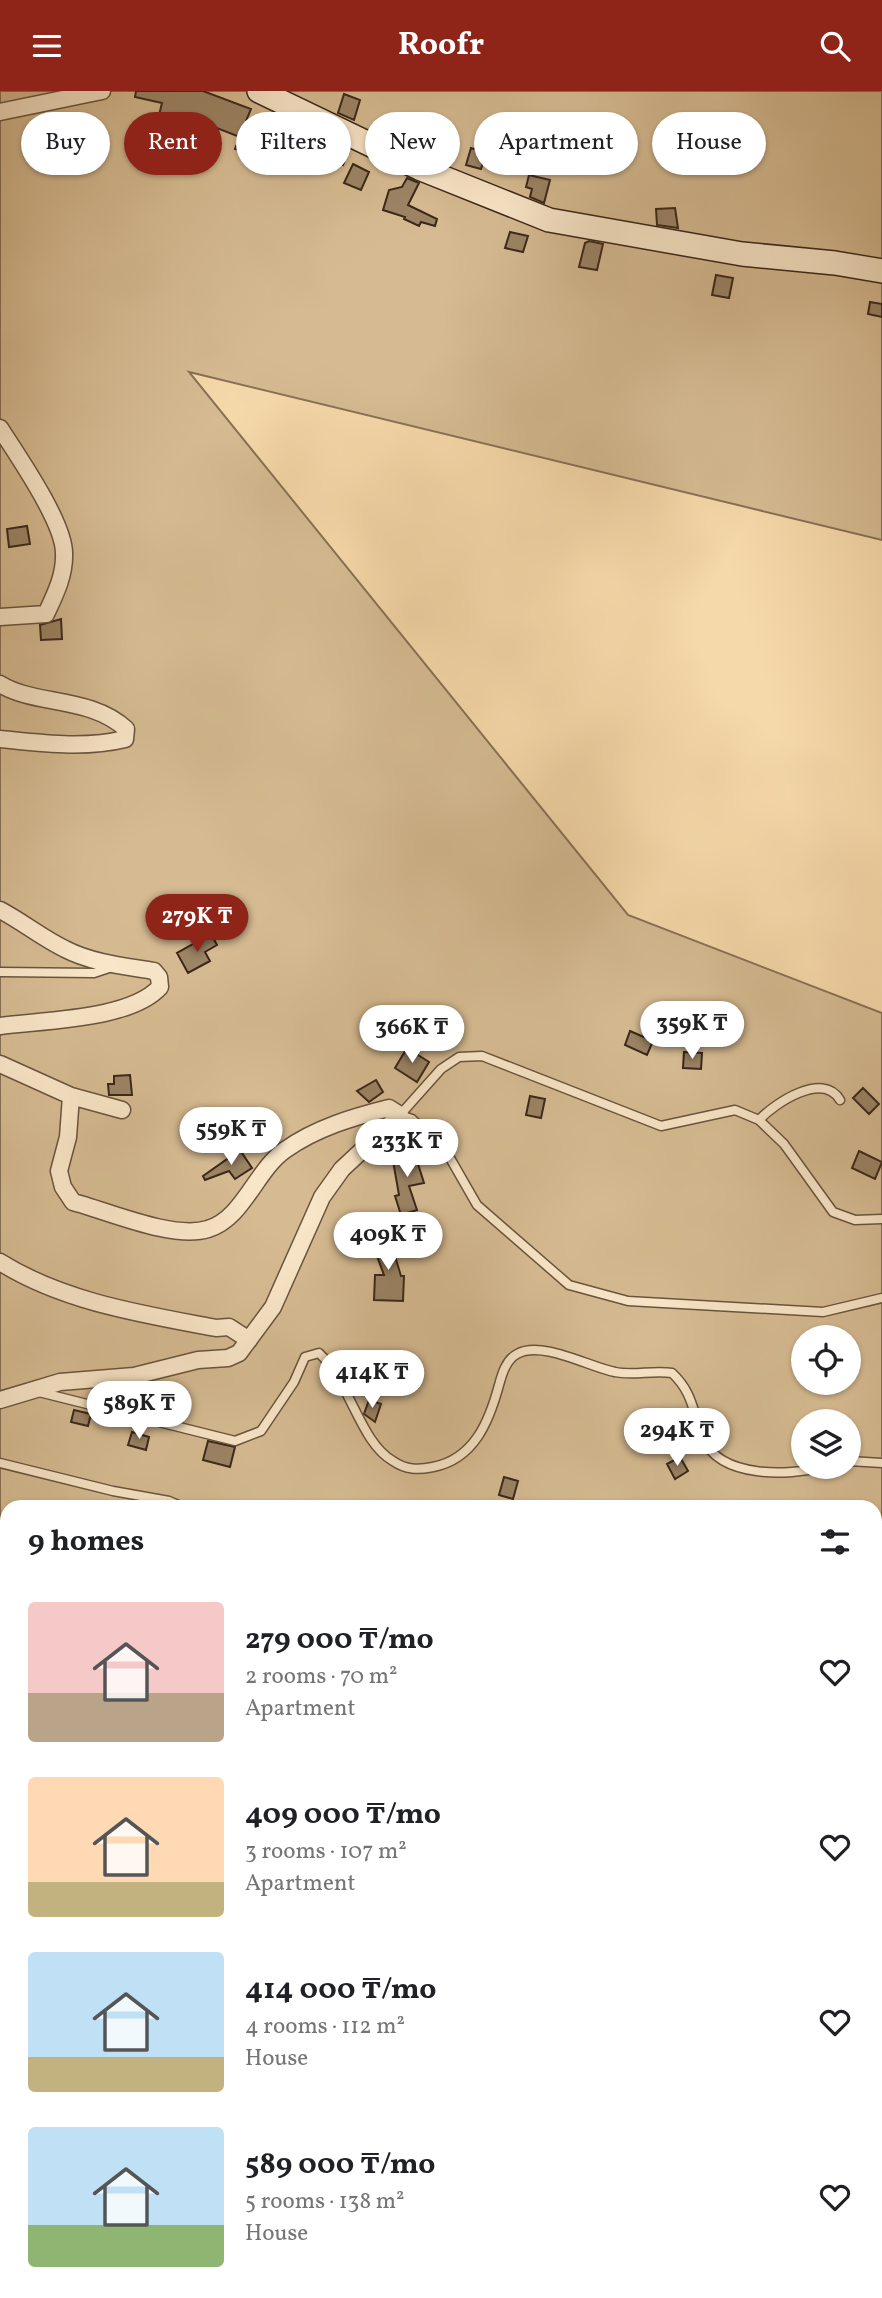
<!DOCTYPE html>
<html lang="en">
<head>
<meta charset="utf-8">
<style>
	body { margin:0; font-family:Vollkorn,serif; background:#f2f2f2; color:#202124; height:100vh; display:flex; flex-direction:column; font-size:26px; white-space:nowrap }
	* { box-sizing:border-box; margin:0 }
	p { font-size:23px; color:#757577 }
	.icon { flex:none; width:38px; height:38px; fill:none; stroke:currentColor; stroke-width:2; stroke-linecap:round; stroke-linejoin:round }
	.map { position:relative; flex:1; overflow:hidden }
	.details { position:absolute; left:0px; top:1409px; width:882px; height:800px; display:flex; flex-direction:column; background:#fff; border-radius:21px 21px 0 0; box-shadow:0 2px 5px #0004 }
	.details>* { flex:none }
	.guide { position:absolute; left:21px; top:21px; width:840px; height:63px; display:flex; gap:14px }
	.fabs { position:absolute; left:791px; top:1234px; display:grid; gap:14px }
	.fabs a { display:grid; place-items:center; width:70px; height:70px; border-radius:50%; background:#fff; box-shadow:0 2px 5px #0004; font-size:35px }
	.price { position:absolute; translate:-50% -60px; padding:0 16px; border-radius:24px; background:#fff; color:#222; font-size:23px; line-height:46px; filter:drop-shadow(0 2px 4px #0008) }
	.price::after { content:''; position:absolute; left:50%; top:42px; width:21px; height:16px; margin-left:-10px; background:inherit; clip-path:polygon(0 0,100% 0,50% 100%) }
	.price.selected { background:#8f2418; color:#fff }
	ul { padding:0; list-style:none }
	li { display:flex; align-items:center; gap:21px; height:175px; padding:0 28px }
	li span { display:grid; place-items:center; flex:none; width:196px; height:140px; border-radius:7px; color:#555 }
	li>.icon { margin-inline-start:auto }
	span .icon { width:84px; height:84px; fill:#fffc; stroke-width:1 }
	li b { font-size:30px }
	h2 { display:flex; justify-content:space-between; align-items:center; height:84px; padding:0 28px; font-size:30px }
	.pill { padding:0 24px; border-radius:32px; background:#fff; box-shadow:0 2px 5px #0004; font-size:24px; line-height:63px }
	.pill.selected { background:#8f2418; color:#fff }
	header { display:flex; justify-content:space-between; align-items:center; height:91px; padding:0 28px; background:#8f2418; color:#fff; font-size:32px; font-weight:700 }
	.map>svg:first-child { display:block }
	.green { fill:#d6bb92; stroke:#887156; stroke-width:2; fill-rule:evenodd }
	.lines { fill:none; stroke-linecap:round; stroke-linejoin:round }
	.river { stroke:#b69c79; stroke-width:30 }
	.building { fill:#9c8465; stroke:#3a271a; stroke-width:2 }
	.lane-casing { stroke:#69543e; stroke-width:11 }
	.street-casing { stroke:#69543e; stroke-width:19 }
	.secondary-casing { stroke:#3a271a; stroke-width:26 }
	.lane { stroke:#f9e6c8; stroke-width:8 }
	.street { stroke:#f9e6c8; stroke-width:16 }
	.secondary { stroke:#f9e6c8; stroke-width:23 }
</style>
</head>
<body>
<header><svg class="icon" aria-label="menu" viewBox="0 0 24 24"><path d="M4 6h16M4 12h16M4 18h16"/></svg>Roofr<svg class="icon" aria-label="search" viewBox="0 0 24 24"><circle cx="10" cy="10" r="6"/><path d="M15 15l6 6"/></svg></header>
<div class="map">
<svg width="882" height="2207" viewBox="0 0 882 2207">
	<rect width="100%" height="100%" fill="#f6d9aa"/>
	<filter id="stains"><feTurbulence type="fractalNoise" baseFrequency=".00286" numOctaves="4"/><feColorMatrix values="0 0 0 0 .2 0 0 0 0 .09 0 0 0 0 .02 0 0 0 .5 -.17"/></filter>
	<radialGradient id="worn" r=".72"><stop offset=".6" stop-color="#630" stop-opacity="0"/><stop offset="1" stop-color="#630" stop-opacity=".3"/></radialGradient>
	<path class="green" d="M0,0H882V449L189,281L628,824L882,922V2207H0ZM803,1246H849V1292H803ZM803,1330H849V1376H803ZM7,1416H875V2202H7Z"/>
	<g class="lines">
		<path class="river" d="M875,1947L882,1945
			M0,2037L7,2032
			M191,2207L215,2202"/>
	</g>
	<path class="building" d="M136,0H203L251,18L246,30L277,43L264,69L256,65L255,71L242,66L244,61L235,58L240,46L186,25L184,31L159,24L162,12L135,6Z
		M344,3L360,9L354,29L338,22Z
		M319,50L349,59L343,74L315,66Z
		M471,57L486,62L481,78L466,74Z
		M353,73L369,81L361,99L344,92Z
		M529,84L550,89L544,112L530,106L532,98L526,96Z
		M407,87L419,92L408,114L437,128L435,135L421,131L419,135L404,128L405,126L383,119L389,99L402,96Z
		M675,117L678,137L657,134L656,118Z
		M510,141L528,145L523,161L505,157Z
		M589,150L603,153L597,179L579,176L585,152Z
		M716,184L733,187L729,207L712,204Z
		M870,211L882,213V226L868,223Z
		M27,435L30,453L9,456L7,438Z
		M61,528L62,548L41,549L40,534Z
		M211,843L217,854L205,861L210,870L188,882L177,862Z
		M630,940L653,950L647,964L625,954Z
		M407,957L429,971L417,991L395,977Z
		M684,961L702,962L701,978L683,977Z
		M130,984L132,1004H109L108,993H114V985Z
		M376,989L383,1001L369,1011L357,1000Z
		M863,997L879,1013L869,1023L853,1007Z
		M530,1005L545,1008L541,1027L526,1024Z
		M413,1057L424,1092L409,1095L417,1119L401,1124L395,1105L399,1104L392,1064H397L396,1060Z
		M240,1059L252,1077L235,1088L229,1080L205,1089L203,1085Z
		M859,1060L882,1071L875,1088L852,1077Z
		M388,1142L401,1185H404L403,1210L374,1209L375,1184H384L371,1149Z
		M369,1309L381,1313L375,1331L364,1323Z
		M74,1319L91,1323L88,1335L71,1331Z
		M669,1324L674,1341L656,1346L652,1329Z
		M132,1341L149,1346L146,1359L128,1354Z
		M208,1350L235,1356L230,1376L203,1369Z
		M680,1366L688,1380L675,1388L667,1373Z
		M504,1386L518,1390L513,1408L499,1404Z"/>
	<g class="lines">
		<defs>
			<path id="lane" d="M0,881L94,882L112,876
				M759,1029C775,1012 823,980 840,1009
				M882,1128L855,1129L833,1121L784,1053L759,1029L735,1019L661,1035L482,965L459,966L441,978L400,1024L412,1028L446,1060L477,1114L569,1194L628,1210L823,1221L882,1207
				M39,1301L235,1350L261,1340L294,1291L305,1266L319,1262C351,1293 360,1351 393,1370C406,1379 418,1379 433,1376C474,1368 489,1331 499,1294C502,1283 506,1269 517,1263C542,1249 589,1276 615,1281C633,1285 653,1279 672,1282C694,1302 693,1324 704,1349C721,1387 789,1385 822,1376
				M849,1370L882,1372
				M0,1372L113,1400L169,1410L183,1416
				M875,1541H882
				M875,1655L882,1658"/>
			<path id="street" d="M0,21L102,0
				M0,337C17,364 64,431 64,462C65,484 55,504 46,523L0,526
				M0,593C36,615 90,605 126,638L125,648C84,658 41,652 0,648
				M0,819C23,831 42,847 65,858C92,872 124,875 154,880L159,886L160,896C130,929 43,929 0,935
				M0,973L71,1005L122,1019
				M0,1171C64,1211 142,1223 216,1237L229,1236L249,1249
				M0,1309L60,1291L134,1285L198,1269L228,1267L239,1262L273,1216L322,1106L342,1078L400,1024L389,1017C353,1026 316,1037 285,1059C256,1079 243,1128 208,1138C173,1149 108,1120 73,1111L63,1096L59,1080L68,1046L71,1005
				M0,1509L7,1519
				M0,1865L7,1866
				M554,2202L560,2207
				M713,2202L717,2207
				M285,2207L296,2202"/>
			<path id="secondary" d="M259,0L419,77L549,129L742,163L835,172L882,180
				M875,2099L882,2098"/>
		</defs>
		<use href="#lane" class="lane-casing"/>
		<use href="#street" class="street-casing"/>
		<use href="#secondary" class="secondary-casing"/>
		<use href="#lane" class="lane"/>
		<use href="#street" class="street"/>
		<use href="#secondary" class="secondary"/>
	</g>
	<rect width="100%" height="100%" filter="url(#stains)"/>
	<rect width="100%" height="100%" fill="url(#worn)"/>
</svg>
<div class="fabs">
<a><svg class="icon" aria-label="locate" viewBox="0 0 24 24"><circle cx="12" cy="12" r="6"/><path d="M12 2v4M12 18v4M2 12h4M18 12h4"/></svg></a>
<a><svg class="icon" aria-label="layers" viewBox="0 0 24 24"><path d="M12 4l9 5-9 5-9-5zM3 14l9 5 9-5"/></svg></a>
</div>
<b class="price selected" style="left:197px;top:863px">279K ₸</b>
<b class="price" style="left:692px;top:970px">359K ₸</b>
<b class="price" style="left:412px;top:974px">366K ₸</b>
<b class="price" style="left:231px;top:1076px">559K ₸</b>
<b class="price" style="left:407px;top:1088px">233K ₸</b>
<b class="price" style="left:388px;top:1181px">409K ₸</b>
<b class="price" style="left:372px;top:1319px">414K ₸</b>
<b class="price" style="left:139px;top:1350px">589K ₸</b>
<b class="price" style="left:677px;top:1377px">294K ₸</b>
<div class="guide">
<a class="pill">Buy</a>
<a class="pill selected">Rent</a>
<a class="pill">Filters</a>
<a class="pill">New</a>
<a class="pill">Apartment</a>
<a class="pill">House</a>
</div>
<section class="details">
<h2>9 homes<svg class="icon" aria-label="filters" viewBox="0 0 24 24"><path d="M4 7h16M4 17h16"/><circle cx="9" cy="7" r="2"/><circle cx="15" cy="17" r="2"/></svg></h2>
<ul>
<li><span style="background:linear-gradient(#f6c9c9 65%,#b9a48a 0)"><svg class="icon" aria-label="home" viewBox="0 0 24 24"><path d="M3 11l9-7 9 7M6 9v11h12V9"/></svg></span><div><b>279 000 ₸/mo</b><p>2 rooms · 70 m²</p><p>Apartment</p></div><svg class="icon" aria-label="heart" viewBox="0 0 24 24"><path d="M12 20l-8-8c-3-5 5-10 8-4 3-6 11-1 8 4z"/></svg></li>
<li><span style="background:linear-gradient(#ffd9b3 75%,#c2b280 0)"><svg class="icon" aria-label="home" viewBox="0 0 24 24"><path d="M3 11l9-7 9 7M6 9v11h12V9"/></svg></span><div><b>409 000 ₸/mo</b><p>3 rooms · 107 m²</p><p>Apartment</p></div><svg class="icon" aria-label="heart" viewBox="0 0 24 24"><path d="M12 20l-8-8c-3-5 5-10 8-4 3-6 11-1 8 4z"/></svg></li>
<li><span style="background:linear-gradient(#bfe0f5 75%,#c2b280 0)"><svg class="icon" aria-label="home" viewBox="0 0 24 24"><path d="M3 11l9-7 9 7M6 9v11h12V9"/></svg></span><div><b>414 000 ₸/mo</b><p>4 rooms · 112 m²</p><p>House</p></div><svg class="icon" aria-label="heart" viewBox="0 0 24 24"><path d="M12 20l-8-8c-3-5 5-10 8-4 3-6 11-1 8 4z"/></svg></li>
<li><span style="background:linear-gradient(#bfe0f5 70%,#8fb573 0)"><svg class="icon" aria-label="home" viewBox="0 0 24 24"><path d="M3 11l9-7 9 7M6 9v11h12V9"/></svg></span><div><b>589 000 ₸/mo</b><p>5 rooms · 138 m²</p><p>House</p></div><svg class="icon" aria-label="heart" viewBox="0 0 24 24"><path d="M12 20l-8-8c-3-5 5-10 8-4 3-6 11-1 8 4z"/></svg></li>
</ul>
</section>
</div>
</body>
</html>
